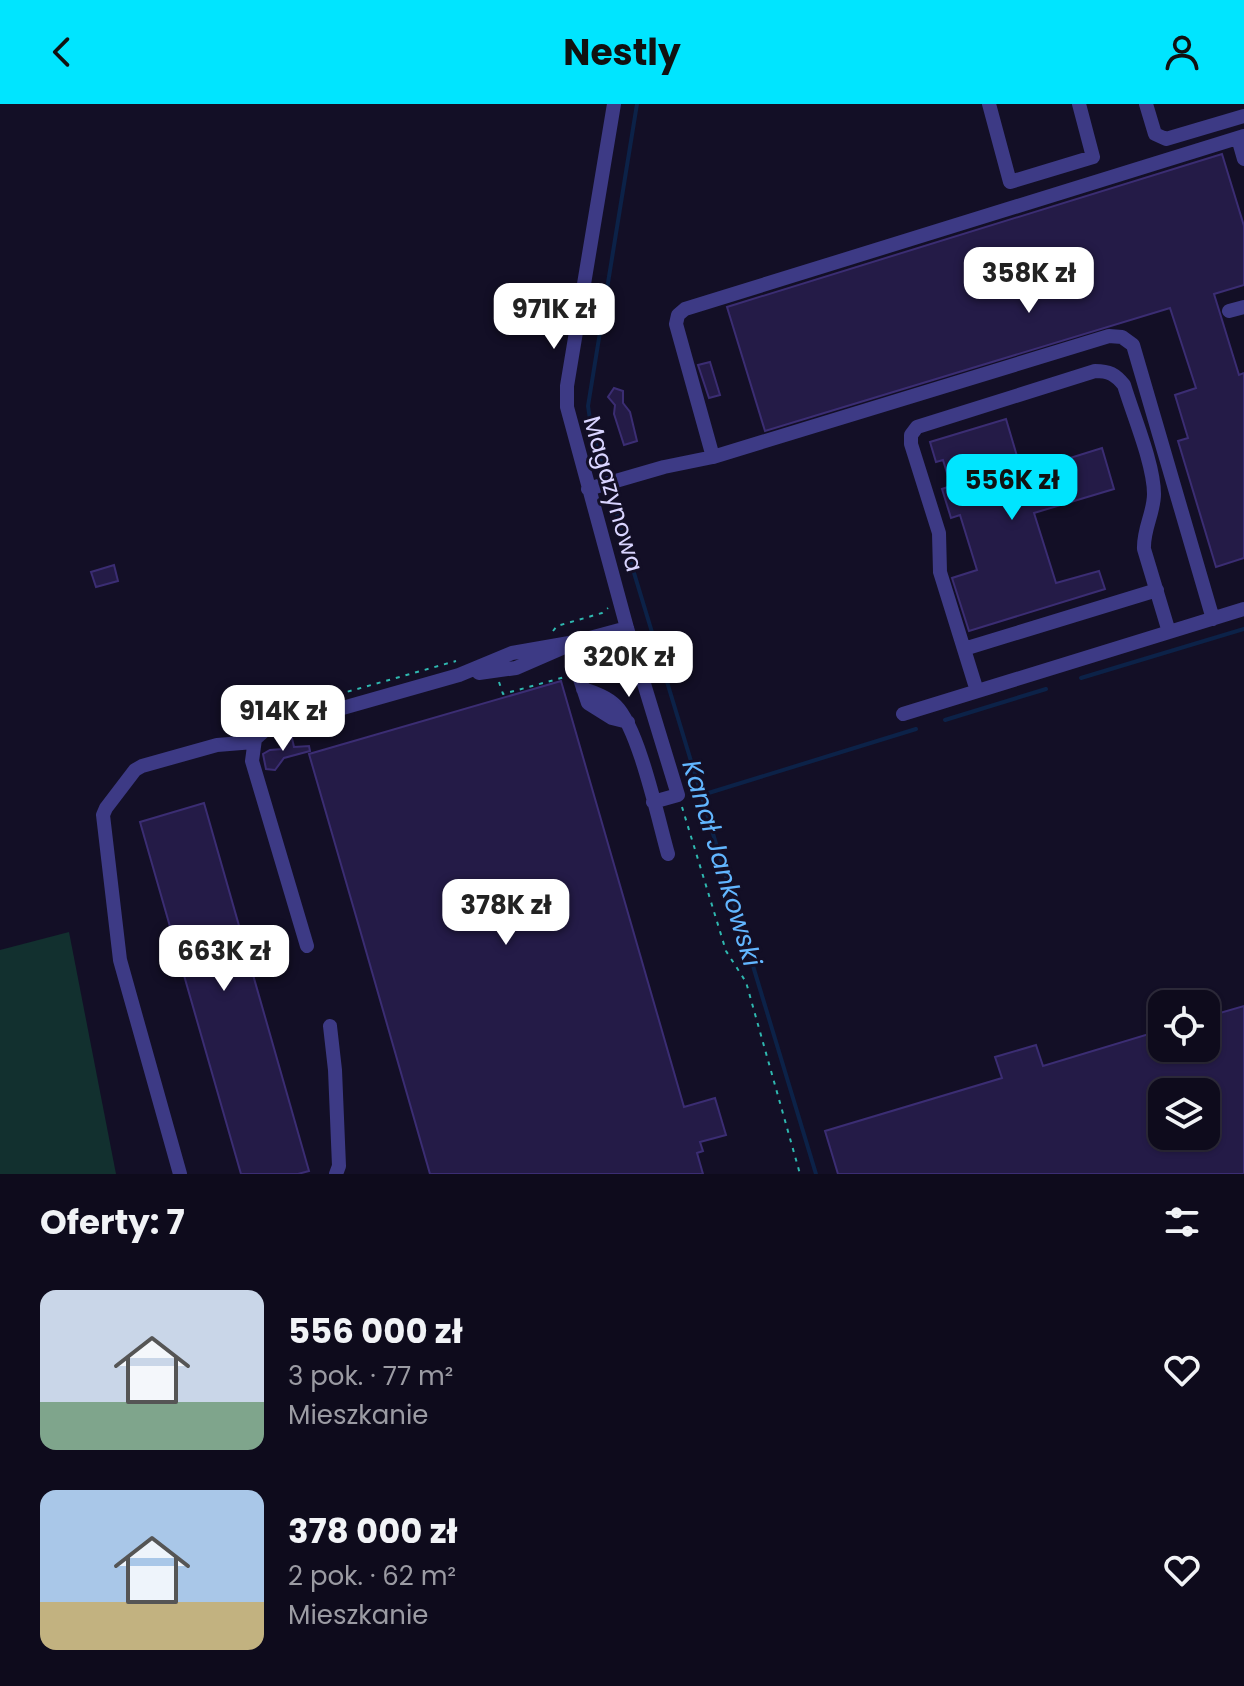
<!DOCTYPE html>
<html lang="pl">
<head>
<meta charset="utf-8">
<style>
	body { margin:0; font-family:Poppins,sans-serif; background:#171425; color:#f1f3f6; height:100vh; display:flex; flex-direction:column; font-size:30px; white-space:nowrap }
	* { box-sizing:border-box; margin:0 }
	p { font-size:26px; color:#9b9ba3 }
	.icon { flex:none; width:44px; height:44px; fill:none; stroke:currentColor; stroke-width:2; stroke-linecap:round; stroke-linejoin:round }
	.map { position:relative; height:1070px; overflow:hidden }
	.details { display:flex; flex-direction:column; background:#0e0b1c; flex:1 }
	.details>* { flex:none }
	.fabs { position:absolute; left:1148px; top:886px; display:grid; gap:16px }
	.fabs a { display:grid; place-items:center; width:72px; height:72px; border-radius:16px; background:#0e0b1c; box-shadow:0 2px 6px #0004,0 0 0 2px #2e2b3b; font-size:40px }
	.price { position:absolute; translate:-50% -68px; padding:0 18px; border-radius:16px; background:#fff; color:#222; font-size:26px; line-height:52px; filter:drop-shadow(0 2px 4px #0008) }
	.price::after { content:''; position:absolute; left:50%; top:48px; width:24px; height:18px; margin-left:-12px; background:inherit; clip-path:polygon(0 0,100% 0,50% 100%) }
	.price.selected { background:#00e5ff; color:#111 }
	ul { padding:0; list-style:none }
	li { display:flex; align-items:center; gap:24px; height:200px; padding:0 40px }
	li span { display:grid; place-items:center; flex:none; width:224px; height:160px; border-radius:16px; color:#555 }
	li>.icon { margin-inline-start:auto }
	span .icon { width:96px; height:96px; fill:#fffc; stroke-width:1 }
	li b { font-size:34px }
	h2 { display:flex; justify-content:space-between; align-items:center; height:96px; padding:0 40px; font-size:34px }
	header { display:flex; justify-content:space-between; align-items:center; height:104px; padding:0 40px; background:#00e5ff; color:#111; font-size:36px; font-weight:700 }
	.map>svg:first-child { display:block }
	.green { fill:#12302f }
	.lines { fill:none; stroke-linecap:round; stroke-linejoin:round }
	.stream { stroke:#0c2248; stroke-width:4 }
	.building { fill:#241b47; stroke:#3b2d73; stroke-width:2; fill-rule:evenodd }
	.path { stroke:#2fb8b0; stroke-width:2; stroke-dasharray:4 6; stroke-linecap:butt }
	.minor { stroke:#3d3a85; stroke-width:14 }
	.labels { text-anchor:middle; stroke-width:6; stroke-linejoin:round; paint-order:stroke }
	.street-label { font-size:24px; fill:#d9d4ff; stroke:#130f26 }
	.water-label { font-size:26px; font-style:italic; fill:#62b6ff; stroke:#130f26 }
</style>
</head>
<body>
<header><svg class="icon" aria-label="back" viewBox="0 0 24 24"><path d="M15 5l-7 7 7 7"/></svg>Nestly<svg class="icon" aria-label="person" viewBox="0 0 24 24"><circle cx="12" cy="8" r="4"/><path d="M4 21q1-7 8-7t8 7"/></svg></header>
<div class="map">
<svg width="1244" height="1070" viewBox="0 0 1244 1070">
	<rect width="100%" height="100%" fill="#130f26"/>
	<path class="green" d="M69,828L116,1070H0V846Z"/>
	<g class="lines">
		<path class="stream" d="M604,369L591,322L588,302L637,0
			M612,393L621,424
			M628,449L816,1070
			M1081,574L1244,525
			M945,616L1046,585
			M702,691L916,625"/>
	</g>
	<path class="building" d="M1222,50L1244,122V181L1214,190L1239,271L1244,269V454L1216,463L1178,337L1188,334L1175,291L1196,284L1170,204L765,327L727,203Z
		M710,258L720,291L709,294L698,261Z
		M614,284L623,287V299L630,308L637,337L624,341L614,310L615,301L608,293Z
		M1006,315L1022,369L1102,344L1114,385L1034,409L1056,479L1099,467L1105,485L969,527L952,474L977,466L960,411L951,414L942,385L951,382L943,356L936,358L930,338Z
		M114,461L118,477L96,483L91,468Z
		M561,577L684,1003L715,994L726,1031L700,1038L703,1047L697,1049L703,1070H430L360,826L309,650Z
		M291,630L294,643L309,642L310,647L284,654L275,666L266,665L263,650L270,646L282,645L279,633Z
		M204,699L309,1067L298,1070H241L140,718Z
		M1244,902V1070H838L825,1027L1002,974L995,953L1036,941L1043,962L1162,926V944H1206V913ZM1162,988H1206V1032H1162Z"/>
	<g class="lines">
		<path class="path" d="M553,527L557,522L602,509L608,504
			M499,578L503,590L565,573
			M290,604L456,557
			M235,626L245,617L260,613
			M682,703L726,847L746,878L800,1070"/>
		<path class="minor" d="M614,0L567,282V303L627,524L678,691L653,698
			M989,0L1010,78L1093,53L1079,0
			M1146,0L1155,30L1166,35L1244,12
			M1238,34L1244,55
			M1229,207L1244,203
			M588,385L664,363L713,353
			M1213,515L1133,241L1122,233L1109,232L713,353L676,220L678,211L685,205L1244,32
			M587,535L575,550L574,557L588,599L612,614L628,618
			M964,545L1157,486
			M479,569L516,564L562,544
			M583,585C595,589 607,593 616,602C639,625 658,715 668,750
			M977,587L940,468L939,429L911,340V331L917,323L1095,267C1109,267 1115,270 1124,281C1133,311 1154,360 1154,390C1154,409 1143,425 1144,445L1169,528
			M903,610L1244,505
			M307,842L252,657L255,635L265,626L459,571L512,549L575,538L627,524
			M330,922L335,966L339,1062L336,1070
			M180,1070L120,856L103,711L106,704L135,666L142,662L217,641L254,638"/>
	</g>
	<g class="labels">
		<g class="street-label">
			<text transform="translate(613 390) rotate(74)" y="8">Magazynowa</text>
		</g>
		<g class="water-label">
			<text transform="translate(722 759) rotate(73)" y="9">Kanał Jankowski</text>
		</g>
	</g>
</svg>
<div class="fabs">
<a><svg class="icon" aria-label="locate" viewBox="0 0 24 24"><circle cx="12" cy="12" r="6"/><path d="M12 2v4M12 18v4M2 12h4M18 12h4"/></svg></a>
<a><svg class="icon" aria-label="layers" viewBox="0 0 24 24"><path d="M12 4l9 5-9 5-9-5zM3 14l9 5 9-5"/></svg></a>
</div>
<b class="price" style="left:1029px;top:211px">358K zł</b>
<b class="price" style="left:554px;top:247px">971K zł</b>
<b class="price selected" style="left:1012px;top:418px">556K zł</b>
<b class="price" style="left:629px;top:595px">320K zł</b>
<b class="price" style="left:283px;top:649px">914K zł</b>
<b class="price" style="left:506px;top:843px">378K zł</b>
<b class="price" style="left:224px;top:889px">663K zł</b>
</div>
<section class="details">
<h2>Oferty: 7<svg class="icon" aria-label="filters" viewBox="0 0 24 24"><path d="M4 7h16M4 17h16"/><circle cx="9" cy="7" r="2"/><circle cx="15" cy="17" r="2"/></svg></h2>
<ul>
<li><span style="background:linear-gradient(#c9d6e8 70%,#7fa58c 0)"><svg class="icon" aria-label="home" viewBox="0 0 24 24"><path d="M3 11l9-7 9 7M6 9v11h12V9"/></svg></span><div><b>556 000 zł</b><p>3 pok. · 77 m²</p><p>Mieszkanie</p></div><svg class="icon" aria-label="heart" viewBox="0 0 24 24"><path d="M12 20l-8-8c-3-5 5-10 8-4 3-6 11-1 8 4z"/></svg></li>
<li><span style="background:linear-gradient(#a9c7e8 70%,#c2b280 0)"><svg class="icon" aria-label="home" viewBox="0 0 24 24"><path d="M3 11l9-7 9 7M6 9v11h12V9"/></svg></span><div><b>378 000 zł</b><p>2 pok. · 62 m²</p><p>Mieszkanie</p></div><svg class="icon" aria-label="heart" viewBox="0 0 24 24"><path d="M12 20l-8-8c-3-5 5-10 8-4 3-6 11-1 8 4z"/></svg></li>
</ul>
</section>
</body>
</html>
